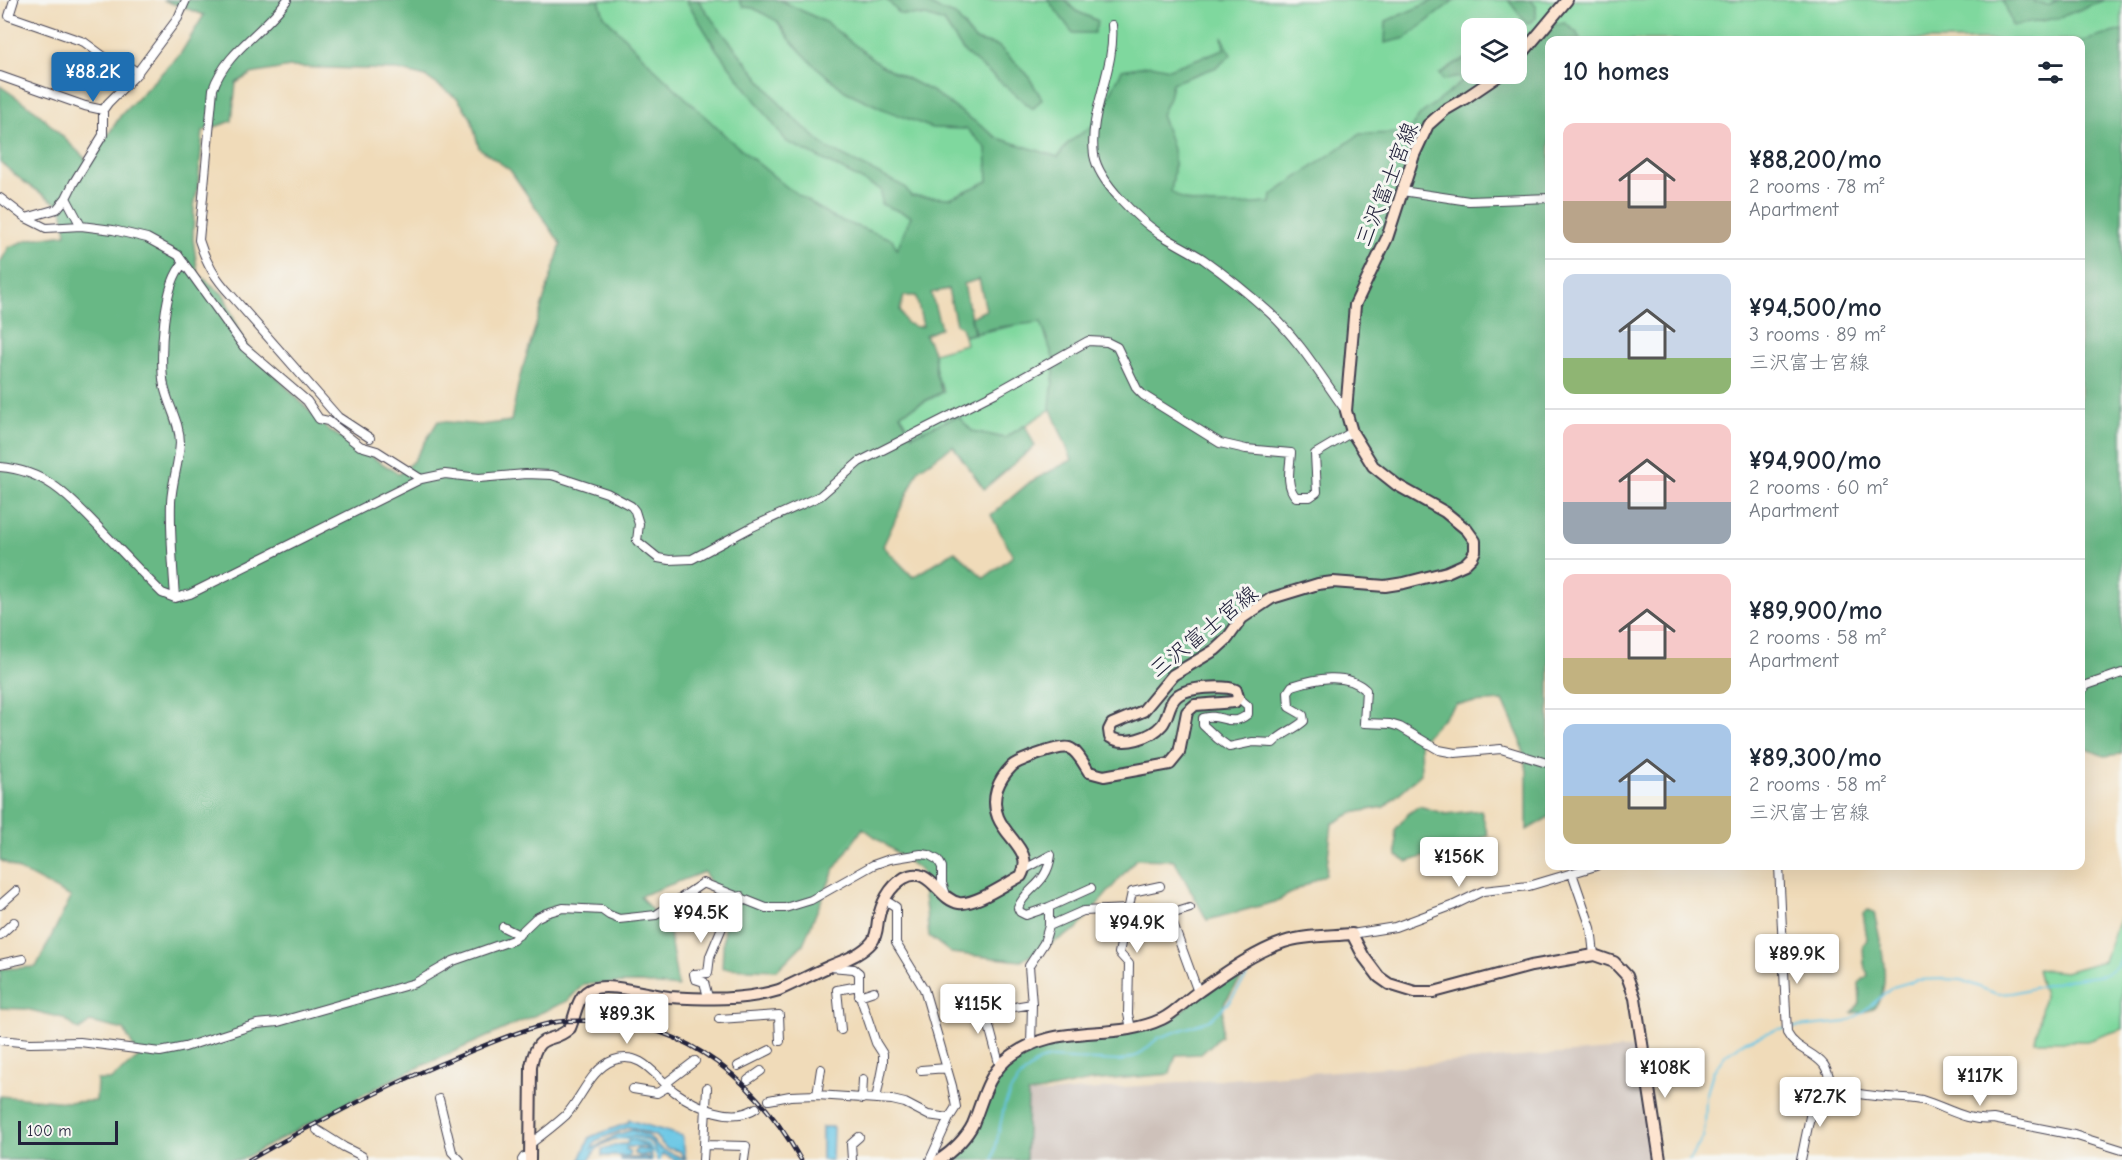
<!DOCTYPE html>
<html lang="en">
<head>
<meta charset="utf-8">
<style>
	body { margin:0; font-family:"Comic Neue","Klee One",sans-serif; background:#f2f2f3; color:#1f2937; height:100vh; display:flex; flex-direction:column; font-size:22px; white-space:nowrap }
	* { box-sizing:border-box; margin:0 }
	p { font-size:20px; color:#747a83 }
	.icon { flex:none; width:33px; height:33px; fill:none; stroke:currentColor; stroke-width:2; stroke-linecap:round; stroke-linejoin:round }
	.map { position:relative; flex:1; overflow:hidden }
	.details { position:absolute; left:1545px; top:36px; width:540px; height:834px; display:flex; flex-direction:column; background:#fff; border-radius:12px; box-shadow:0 6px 24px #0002 }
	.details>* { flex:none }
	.fabs { position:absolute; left:1461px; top:18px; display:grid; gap:12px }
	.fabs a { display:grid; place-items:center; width:66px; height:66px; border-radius:12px; background:#fff; box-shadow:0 6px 24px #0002; font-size:30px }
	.scale { position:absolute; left:18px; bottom:15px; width:100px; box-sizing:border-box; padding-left:6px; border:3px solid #22223b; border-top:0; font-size:16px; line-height:21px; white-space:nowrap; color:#22223b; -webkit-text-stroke:4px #f6f6f2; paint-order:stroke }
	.price { position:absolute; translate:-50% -51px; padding:0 14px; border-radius:6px; background:#fff; color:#222; font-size:20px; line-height:39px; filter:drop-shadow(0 2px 3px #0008) }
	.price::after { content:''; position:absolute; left:50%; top:36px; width:18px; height:14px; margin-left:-9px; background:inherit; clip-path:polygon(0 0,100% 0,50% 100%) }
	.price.on { background:#1f6fb2; color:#fff }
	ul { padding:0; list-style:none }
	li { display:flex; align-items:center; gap:18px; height:150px; padding:0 18px }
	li+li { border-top:2px solid #e0e1e3 }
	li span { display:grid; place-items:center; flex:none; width:168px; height:120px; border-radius:12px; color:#555 }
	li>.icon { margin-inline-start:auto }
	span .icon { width:72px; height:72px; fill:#fffc; stroke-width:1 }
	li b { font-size:26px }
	h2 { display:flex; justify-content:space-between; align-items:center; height:72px; padding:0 18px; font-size:26px }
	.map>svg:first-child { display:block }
	.industrial { fill:#cec1ba }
	.green { fill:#7fd89e; stroke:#507d6c; stroke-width:1.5; fill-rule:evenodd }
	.forest { fill:#67b885; stroke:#446d60; stroke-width:1.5; fill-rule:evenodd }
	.water { fill:#67c6e5; stroke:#447490; stroke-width:1.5; fill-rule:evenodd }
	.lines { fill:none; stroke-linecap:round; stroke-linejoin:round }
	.stream { stroke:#67c6e5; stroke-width:2 }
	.street-casing { stroke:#413e4e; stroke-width:10 }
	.secondary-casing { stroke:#413e4e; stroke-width:14 }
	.street { stroke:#fff; stroke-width:8 }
	.secondary { stroke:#fde4d0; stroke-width:10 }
	.rail-casing { stroke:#22223b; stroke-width:4.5 }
	.rail { stroke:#f6f6f2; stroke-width:2; stroke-dasharray:7; stroke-linecap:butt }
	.labels { text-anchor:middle; stroke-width:6; stroke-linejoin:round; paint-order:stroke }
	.street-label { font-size:22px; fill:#22223b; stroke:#f6f6f2 }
</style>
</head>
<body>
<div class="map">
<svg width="2122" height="1160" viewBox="0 0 2122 1160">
	<rect width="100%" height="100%" fill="#f6f6f2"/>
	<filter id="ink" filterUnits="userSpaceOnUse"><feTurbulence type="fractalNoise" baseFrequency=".0167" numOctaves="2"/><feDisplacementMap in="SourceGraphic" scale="12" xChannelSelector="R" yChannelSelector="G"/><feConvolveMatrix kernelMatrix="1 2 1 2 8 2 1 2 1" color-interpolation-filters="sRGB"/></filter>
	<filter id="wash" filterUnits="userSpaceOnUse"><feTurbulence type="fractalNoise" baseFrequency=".008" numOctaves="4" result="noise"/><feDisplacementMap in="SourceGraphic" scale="24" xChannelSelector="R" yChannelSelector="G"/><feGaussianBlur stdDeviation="1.35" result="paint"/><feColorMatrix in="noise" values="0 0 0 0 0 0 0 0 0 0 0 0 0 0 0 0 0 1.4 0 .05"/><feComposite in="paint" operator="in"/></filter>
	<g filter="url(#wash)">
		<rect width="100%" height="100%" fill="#f0dbb9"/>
		<path class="industrial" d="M1637,1048L1655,1160H963L992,1097Z"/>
		<path class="green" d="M598,0H2122V66L2081,75L2080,40H1550L1549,61L1169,296L982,266L864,253L624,72ZM1472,28H1516V74H1472Z
			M1041,320L1055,363L1051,409L1005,438L972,431L913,435L900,414L944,392L936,374L934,353L966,344L964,336Z
			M2122,911V1029L2087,1041H2035L2044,996L2037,969L2065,972L2104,961Z"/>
		<path class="forest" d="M163,0H599L604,16L654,68L731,141L788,188L834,218L892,239L897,249L911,216L881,204V190L816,156L787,142L717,50L686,0H698L717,26L785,110L827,148L905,187L911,196L950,198L988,181L986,148L967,129L932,128L883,109L845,91L814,65L791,41L777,21L753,8L743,7L739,0H780L825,22L881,65L933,92L998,138L1058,157L1068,143L1096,123L1122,70L1151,65L1169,69L1224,49L1222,36L1231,55L1217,67L1172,83L1169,98L1161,115C1174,150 1178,153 1171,191C1192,212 1243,204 1271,203L1272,195L1360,134L1407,133L1421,114L1462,82L1460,77L1443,80L1439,74L1456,63L1471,57L1472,74H1516L1517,42L1530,44L1550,25L1565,23L1576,32L1581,40H1550L1549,817L1527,830V771L1521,741L1503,701L1456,704L1420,742L1421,774L1384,807L1352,813L1332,824L1326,874L1275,902L1207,920L1174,860L1136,859L1077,929L1021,961L951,953L929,936L921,871L863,828L835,868L803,944L777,970L722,968L725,906L704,872L640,896L669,931L678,987L640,983L584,984L567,1001L395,1078L241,1160H0V1096L68,1102L96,1101L97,1080H110L139,1057L124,1030L90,1022L79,1030L63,1018L26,1009L0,1008V969L36,967L71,897L0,860V263L9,247L30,239L66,234L62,207L24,182L0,162V86L36,111L90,163L121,115L181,53L204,15ZM290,67L398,70L426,77L458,99L471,118L479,148L510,170L561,244L519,380L511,421L480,425L438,421L414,460L399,474L327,429L244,343L224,295L198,274L193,239L194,207L198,185L203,131L232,121L236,83L251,74ZM979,279L986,310L971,317L975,333L1001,327L1041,322L1055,363L1050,407L1072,460L1030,482L991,515L1013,556L984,578L955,551L913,577L883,546L919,469L953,446L984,489L1035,446L1025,425L1005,438L972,431L958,416L912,435L900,414L942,392L936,374L934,353L925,335L941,328L931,293L948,289L956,324L961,327L964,336L974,333L964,284ZM904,296H916L923,326L916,327L906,323L900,310Z
			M887,0H921L940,10L955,15L975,40L998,46L1027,74L1042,99L1033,109L963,51L944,22L926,16L900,14Z
			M1048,0H1065L1076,11L1098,21L1094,33H1073Z
			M1435,0H1454L1406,38L1385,43L1386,21Z
			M1508,0H1530L1536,6V18L1527,24Z
			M2002,0H2032L2036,3L2049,5L2058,0H2105L2058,18L2012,26L2006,7Z
			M2122,30V754L2104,756L2080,746V42Z
			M1419,806L1446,814L1481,810L1488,836L1407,862L1397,856L1395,830L1408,814Z
			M1868,910L1874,912C1879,937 1894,985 1875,1006C1870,1012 1860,1012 1852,1013L1860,1003L1859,983L1868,975L1864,964L1863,947L1867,939L1863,913Z
			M1250,966L1224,1003L1221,1036L1201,1054L1176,1055L1170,1074L1090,1081L1028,1094L1026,1160H951L968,1147L991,1089L1003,1071L1053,1040L1118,1035L1168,1023L1202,993Z"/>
		<path class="water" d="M629,1120L682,1136L686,1160H676L663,1154L660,1160H657C659,1128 614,1134 598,1148C594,1151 592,1157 589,1160H580L590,1137L628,1123ZM629,1127L655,1136L666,1148L680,1151L685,1159L661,1149L648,1136L632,1130L616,1135L592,1149L595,1141Z
			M822,1127H833L832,1160H822Z
			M633,1140L645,1144L651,1150L652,1160H621V1158C631,1158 637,1159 646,1157L649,1160V1154L640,1156L634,1154V1152L637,1149L648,1150L644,1147H627L626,1149L630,1152L628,1156H602V1150L614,1145L627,1144L628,1141Z"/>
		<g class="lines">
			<path class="stream" d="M618,1139C641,1138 648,1138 659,1160
				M993,1160L1004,1107L1010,1092L1018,1080L1038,1061L1050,1058L1120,1061L1139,1055L1158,1038L1210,1020L1229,1002L1255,965
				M1689,1160L1703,1138L1705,1127L1706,1097L1713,1072L1726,1054L1746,1041L1778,1029L1847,1022L1860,1014L1893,987L1917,980L1943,979L1961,980L1997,994L2012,993L2068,980L2104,975L2118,966L2122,954V912"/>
		</g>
	</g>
	<g filter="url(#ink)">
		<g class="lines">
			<defs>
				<path id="street" d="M14,0L9,16L84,42L114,64L131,68L138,73
					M287,0C264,32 226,51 213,89L199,240C206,263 215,278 231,295L338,417L370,438
					M1112,25C1116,69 1088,112 1094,155C1099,183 1137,218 1160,234C1174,243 1189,250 1203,259C1227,276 1249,294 1270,313C1300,341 1322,378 1346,411
					M0,76L85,106L103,110
					M1402,191L1469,201L1550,198
					M0,198L26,218L46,228L81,226L113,230L147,238L178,255L244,347L307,401L319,419L328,421L360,446L377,451L421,479
					M66,198L81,226
					M26,218L57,209L66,198L74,182L103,135V110L108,103L134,77L178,18L186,0
					M0,467C49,471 72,500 104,533C123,553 142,573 162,593L175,598L190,594L421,479L445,474L479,478L526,474L552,475L607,493L631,506L635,511L639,524L637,541L658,558L669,560L692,559L752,527L820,496L859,462L997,392L1088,341L1107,342L1117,347L1137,389L1143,395L1220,443L1246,449L1291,453C1290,467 1285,486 1296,497H1310L1317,492L1315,454L1352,432
					M175,598C173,566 170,533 171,502C172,482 179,463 180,443C180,423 168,405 164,386C159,358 163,282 184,263
					M2080,692L2087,685L2122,673
					M1238,697L1248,706V714C1230,729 1221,712 1203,718V725L1218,739L1229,747L1253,742L1273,743C1282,733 1294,730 1304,721L1303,715L1289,707L1288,692L1292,686C1314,679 1346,671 1366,690L1364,723L1390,724L1400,727L1439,750L1455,753L1501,749L1550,764
					M1779,866L1787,1033C1796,1050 1813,1051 1824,1065C1829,1072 1830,1081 1832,1089
					M1025,869L1051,855C1047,886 1026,887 1018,908L1020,912L1026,915L1049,907L1091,888
					M1572,873L1591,928L1594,955
					M885,900L896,907V943L924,989L952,1086L956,1107L949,1118
					M0,905L16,891
					M1170,916L1198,992
					M1126,919C1150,919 1168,916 1190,908
					M1049,926L1083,911L1128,909
					M503,927L519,935
					M1352,934L1395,927L1454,905L1483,891L1529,886L1596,866
					M0,935L14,922
					M0,964L23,959
					M830,967L854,969L859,973V993L876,1043L883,1054V1063L876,1099
					M859,996L874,991
					M981,996L1000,1067
					M708,997L704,982L695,979L694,974L708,973L710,956L723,925L728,902L741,896
					M985,1012L1032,1004
					M719,1019L779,1015L780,1041
					M1131,1029L1128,1014L1129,964L1119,953L1132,892L1160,886
					M841,1030L837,990L859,986
					M0,1040L30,1043L80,1042L160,1052L185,1047L257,1024L278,1022L415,983L453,961L513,940L536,918L546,913L563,908L602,910L609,915L619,919L656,915L703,883L766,908H785L811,900L873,865L890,859L921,854L929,855L938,860L942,867V883L946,895
					M1031,1046L1032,1004L1029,966L1044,943L1049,926V907
					M738,1066L770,1050
					M921,1070L947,1068
					M748,1080L761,1071
					M666,1083L695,1061
					M707,1088L704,1145L746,1146L744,1160
					M633,1089L657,1093L669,1086
					M817,1095L821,1069
					M439,1099L452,1152L460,1160
					M862,1099L863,1079
					M769,1100L790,1096L817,1095L892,1100L905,1103L928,1115L949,1118L930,1160
					M317,1130L344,1147L362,1156L363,1160
					M530,1144C542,1135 555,1125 566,1115C582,1098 590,1069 614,1060C642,1050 656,1078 675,1092C697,1107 732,1124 756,1108
					M522,1160L524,1157L530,1158
					M703,1160L704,1145
					M852,1160L851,1144L859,1137
					M1801,1160L1815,1092C1838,1088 1852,1094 1875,1096C1890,1098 1907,1097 1922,1100C1946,1107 1966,1122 1993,1119L2074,1135L2122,1150"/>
				<path id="secondary" d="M1516,61L1567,0
					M530,1160L531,1066C538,1029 551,1046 570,1028C576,1015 577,994 592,989C609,982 649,995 669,997C705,999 744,1001 779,990C795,983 812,974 828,967C844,960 861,955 872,942C877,936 877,927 878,920C881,904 889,887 904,878C930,864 938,900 959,903C976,905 1005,884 1021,876C1039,844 984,833 997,789C1000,780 1006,772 1012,766C1019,760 1060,745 1069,748C1078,751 1084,765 1089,772L1104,776L1170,764L1179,753L1187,712L1195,705L1235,702L1238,697L1236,690C1225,685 1187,687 1177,696C1168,703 1169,717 1162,725C1151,738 1124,746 1110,737L1109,730L1112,724L1143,711L1173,675L1215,650L1227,639L1242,618L1272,598L1318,584L1333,582L1385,586L1404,583L1447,572L1465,564L1472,557L1475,551V541L1467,530L1445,512L1397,485L1373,466L1352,432L1346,411L1355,305L1387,238L1414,155L1428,125L1445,110L1464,99L1501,74
					M939,1160C952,1152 967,1137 973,1124C983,1100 986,1078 1006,1060C1053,1020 1111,1043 1162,1019C1175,1013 1186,1000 1198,992C1224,974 1254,952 1284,942C1305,935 1330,936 1352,934L1364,957L1379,977L1389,984L1415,992H1434L1531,966L1594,955L1614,962L1627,976L1635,998L1660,1160"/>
			</defs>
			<use href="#street" class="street-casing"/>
			<use href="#secondary" class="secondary-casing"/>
			<use href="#street" class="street"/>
			<use href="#secondary" class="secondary"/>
			<defs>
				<path id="rail" d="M249,1160C311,1125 374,1092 440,1064C475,1050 519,1029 556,1022C569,1020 583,1021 597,1021C688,1023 758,1083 801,1160"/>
			</defs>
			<use href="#rail" class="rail-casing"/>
			<use href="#rail" class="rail"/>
		</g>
	</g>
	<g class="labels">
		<g class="street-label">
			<text transform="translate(1386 184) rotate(-68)" y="8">三沢富士宮線</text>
			<text transform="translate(1203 631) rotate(-39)" y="8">三沢富士宮線</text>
		</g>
	</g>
</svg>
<div class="fabs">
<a><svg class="icon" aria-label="layers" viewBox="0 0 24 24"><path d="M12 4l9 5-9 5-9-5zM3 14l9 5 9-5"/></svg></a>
</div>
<div class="scale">100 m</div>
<b class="price on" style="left:93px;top:103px">¥88.2K</b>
<b class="price" style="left:1459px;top:888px">¥156K</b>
<b class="price" style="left:701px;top:944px">¥94.5K</b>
<b class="price" style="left:1137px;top:954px">¥94.9K</b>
<b class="price" style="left:1797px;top:985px">¥89.9K</b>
<b class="price" style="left:978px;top:1035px">¥115K</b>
<b class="price" style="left:627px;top:1045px">¥89.3K</b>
<b class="price" style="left:1665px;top:1099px">¥108K</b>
<b class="price" style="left:1980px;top:1107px">¥117K</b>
<b class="price" style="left:1820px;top:1128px">¥72.7K</b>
<section class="details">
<h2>10 homes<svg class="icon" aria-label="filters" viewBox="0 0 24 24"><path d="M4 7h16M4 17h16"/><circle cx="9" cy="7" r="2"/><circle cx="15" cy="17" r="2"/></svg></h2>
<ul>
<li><span style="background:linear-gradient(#f6c9c9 65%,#b9a48a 0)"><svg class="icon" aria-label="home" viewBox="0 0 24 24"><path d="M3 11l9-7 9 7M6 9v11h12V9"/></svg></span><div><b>¥88,200/mo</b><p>2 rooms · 78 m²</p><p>Apartment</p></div></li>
<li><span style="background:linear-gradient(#c9d6e8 70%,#8fb573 0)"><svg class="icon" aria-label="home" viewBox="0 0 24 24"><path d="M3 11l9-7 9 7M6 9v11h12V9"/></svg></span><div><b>¥94,500/mo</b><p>3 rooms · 89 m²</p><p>三沢富士宮線</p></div></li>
<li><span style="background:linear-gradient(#f6c9c9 65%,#9aa5b1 0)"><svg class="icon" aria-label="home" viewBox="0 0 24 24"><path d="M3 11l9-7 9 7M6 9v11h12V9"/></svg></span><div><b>¥94,900/mo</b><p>2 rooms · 60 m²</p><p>Apartment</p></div></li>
<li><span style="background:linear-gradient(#f6c9c9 70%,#c2b280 0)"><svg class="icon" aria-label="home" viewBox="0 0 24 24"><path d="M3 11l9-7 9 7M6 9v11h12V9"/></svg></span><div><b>¥89,900/mo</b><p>2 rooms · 58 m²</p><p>Apartment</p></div></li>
<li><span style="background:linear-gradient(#a9c7e8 60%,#c2b280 0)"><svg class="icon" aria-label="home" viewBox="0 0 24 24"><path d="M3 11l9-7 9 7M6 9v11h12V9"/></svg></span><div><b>¥89,300/mo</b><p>2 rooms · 58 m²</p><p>三沢富士宮線</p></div></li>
</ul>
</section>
</div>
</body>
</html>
